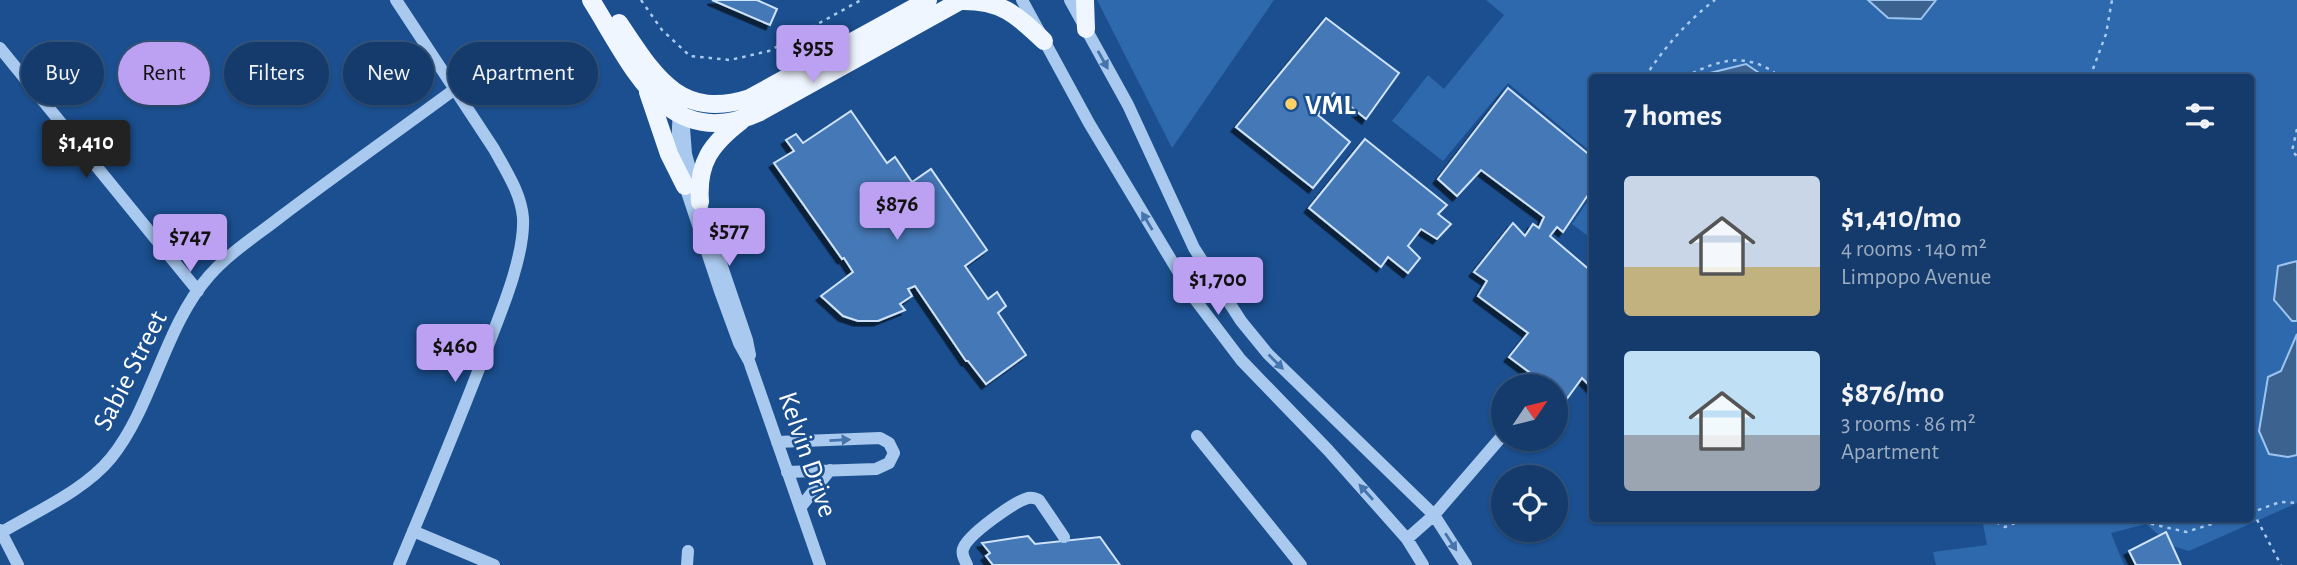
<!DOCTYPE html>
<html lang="en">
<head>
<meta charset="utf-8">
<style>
	body { margin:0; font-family:"Alegreya Sans",sans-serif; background:#1d4271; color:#f1f3f6; height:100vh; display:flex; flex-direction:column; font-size:26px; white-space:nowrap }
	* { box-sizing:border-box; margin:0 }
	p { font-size:23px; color:#9dadc1 }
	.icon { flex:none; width:38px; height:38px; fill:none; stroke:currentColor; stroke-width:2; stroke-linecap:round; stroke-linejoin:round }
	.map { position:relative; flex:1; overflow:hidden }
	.details { position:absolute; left:1589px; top:74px; width:665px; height:448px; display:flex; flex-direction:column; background:#143b6b; border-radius:7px; box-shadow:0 2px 5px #0004,0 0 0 2px #33557e }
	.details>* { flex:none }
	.top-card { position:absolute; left:21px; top:42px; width:665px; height:63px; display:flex; gap:14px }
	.needle { width:46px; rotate:55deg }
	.buttons { position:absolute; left:1491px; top:374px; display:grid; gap:14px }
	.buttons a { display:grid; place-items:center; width:77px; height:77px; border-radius:50%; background:#143b6b; box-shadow:0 2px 5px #0004,0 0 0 2px #33557e; font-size:35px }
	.price { position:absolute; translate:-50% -60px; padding:0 16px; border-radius:7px; background:#bca0f2; color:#111; font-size:23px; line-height:46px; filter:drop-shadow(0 2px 4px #0008) }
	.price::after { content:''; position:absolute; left:50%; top:42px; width:21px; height:16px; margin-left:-10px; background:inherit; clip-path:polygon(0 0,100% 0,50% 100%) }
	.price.active { background:#222; color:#fff }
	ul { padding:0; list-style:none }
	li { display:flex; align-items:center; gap:21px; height:175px; padding:0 35px }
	li span { display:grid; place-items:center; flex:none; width:196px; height:140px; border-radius:7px; color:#555 }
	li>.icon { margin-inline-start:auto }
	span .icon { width:84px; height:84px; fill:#fffc; stroke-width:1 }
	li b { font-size:30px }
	h2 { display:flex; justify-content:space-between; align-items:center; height:84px; padding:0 35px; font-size:30px }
	.pill { padding:0 24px; border-radius:32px; background:#143b6b; box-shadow:0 2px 5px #0004,0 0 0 2px #33557e; font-size:24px; line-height:63px }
	.pill.active { background:#bca0f2; color:#111 }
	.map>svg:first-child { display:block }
	.green { fill:#2e69ad }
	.water { fill:#3c6290; stroke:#9cc4f0; stroke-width:2 }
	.building { fill:#4478b7; stroke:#cfe3fa; stroke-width:2; filter:url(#shadow) }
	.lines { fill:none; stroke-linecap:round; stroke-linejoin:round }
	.path { stroke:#a9c9ee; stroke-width:2.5; stroke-dasharray:3.5 5; stroke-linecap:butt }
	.minor { stroke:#a9c9ee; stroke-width:12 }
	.major { stroke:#f0f6ff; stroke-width:18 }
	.oneway { fill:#4674ac }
	.poi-dot { fill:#ffd166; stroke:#1b4f8f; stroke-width:2.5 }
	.labels { text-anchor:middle; stroke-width:5; stroke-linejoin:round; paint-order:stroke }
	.poi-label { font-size:28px; font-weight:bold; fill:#fff; stroke:#1b4f8f; text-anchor:start }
	.street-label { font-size:28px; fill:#fff; stroke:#1b4f8f }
</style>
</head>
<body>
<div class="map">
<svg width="2297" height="565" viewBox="0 0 2297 565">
	<defs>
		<filter id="shadow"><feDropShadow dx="-4.5" dy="4.5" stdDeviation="0" flood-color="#0009"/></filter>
	</defs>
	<rect width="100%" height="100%" fill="#1b4f8f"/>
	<path class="green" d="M1097,0H1274L1172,148Z
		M1486,0H2297V503L2189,551L2172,546L2146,524L2111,533L2124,565H1936L1933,552L1987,545L1982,518H2250V77H1592V153L1508,83L1443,161L1392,121L1428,75L1444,89L1504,15Z
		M1592,195V239L1572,224Z"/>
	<path class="water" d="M1868,0H1936L1921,19L1888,18Z
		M1746,64L1765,77H1702L1706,74Z
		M2297,261V321H2292L2274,300L2278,266Z
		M2297,334V455L2288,457L2269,454L2259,431L2268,377L2281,371Z"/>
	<path class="building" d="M712,0H757L777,9L770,25Z
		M1326,18L1399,73L1366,119L1334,93L1318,115L1350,142L1313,188L1236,127Z
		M1508,88L1592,157V189L1563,232L1557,227L1550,236L1592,272V388L1582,378L1566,400L1556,392V387H1549L1509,357L1528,333L1478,296L1487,281L1474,272L1513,223L1525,236L1533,224L1539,228L1544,217L1481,170L1457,196L1438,179Z
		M851,111L887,163L895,157L912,182L931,169L987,250L965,266L988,299L997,292L1006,306L998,313L1026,355L986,384L968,361H966L915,286L908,289L912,296L900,304L905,310L878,321H858L843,316L821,296L853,272L844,258L842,259L774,163L794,151L786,140L796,134L803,143Z
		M1365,139L1447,205L1438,214L1451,224L1437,239L1421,229L1408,246L1420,258L1408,273L1388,257L1381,267L1309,208Z
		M2166,532L2181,565H2136L2129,551Z
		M1028,536L1035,544L1100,537L1120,565H993L986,556L990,553L982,543Z"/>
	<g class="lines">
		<path class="path" d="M641,0L662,30L690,56L730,60L769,51L861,0
			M1645,77C1664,48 1687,21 1715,0
			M1685,77C1719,59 1748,51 1780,77
			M2090,77L2106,34L2112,0
			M2297,129L2292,151L2297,156
			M2253,512L2281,565
			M2250,513L2280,502L2297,503
			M1989,518L2005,527L2028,518
			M2126,518L2186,532L2231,518"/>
		<path class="minor" d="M396,0L494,149C506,171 521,193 523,218C525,258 498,319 484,356C457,426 428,496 399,565
			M1022,0L1089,123L1194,298L1241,360L1328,450L1407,539L1423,565
			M1070,0L1128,105L1194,248L1241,321L1268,354L1434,515L1466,565
			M0,48L198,291
			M679,107L677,148L685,186L721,294L739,343L749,361L820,565
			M684,128L686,154L696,190L747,340L750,355
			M1197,436L1301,565
			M777,442L880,438L889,443L894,453L889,463L876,469L787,472
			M800,508L830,470
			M0,530L18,565
			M413,531L494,565
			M2,532C37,511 85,490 111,458C153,406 164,327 209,276C229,253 256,236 279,218C337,174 397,132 455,89
			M1407,539L1434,515L1503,435
			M687,565L688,551
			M967,565C965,560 961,555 963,549C967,535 1014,502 1028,498C1034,497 1034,498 1039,500L1064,537"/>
		<path class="major" d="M591,0C632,65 667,155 760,112L962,0
			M1085,0L1086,29
			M960,1C1001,0 1016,14 1044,41
			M619,23C654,75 679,121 750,98L928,0
			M648,92L669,154L685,186
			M700,202C697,163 711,144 741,121"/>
	</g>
	<defs><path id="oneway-solid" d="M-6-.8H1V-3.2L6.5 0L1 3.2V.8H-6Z" transform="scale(1.75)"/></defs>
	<g class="oneway">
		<use href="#oneway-solid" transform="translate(1103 60) rotate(61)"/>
		<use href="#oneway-solid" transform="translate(1147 221) rotate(-121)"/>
		<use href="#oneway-solid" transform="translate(1276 362) rotate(45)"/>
		<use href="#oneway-solid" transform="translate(840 440) rotate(-3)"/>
		<use href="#oneway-solid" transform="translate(1366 492) rotate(-132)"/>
		<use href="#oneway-solid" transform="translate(1451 542) rotate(57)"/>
	</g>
	<circle class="poi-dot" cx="1291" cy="104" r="7"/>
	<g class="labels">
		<g class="poi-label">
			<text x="1305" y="114">VML</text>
		</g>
		<g class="street-label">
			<text transform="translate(129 370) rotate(-63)" y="10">Sabie Street</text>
			<text transform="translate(809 454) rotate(71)" y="10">Kelvin Drive</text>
		</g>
	</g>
</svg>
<div class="buttons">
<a><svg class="needle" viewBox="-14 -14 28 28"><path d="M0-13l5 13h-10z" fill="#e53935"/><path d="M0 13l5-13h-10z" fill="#9dadc1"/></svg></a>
<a><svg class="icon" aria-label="locate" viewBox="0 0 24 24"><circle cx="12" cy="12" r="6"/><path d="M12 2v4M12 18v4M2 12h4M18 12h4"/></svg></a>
</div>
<b class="price" style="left:813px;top:85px">$955</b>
<b class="price active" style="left:86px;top:180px">$1,410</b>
<b class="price" style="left:897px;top:242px">$876</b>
<b class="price" style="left:729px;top:268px">$577</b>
<b class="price" style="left:190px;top:274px">$747</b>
<b class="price" style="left:1218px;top:317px">$1,700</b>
<b class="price" style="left:455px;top:384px">$460</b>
<div class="top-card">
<a class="pill">Buy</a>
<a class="pill active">Rent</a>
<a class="pill">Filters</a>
<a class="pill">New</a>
<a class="pill">Apartment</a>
</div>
<section class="details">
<h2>7 homes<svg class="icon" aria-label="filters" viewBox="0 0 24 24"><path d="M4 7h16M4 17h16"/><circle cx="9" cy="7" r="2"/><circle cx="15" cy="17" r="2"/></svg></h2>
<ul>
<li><span style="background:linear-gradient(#c9d6e8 65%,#c2b280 0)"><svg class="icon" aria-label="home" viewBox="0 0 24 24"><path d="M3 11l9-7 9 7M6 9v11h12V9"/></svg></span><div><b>$1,410/mo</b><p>4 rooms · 140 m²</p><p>Limpopo Avenue</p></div></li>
<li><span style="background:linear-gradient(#bfe0f5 60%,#9aa5b1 0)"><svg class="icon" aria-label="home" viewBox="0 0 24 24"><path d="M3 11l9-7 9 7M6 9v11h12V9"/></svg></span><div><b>$876/mo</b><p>3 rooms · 86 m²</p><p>Apartment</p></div></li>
</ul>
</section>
</div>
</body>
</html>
